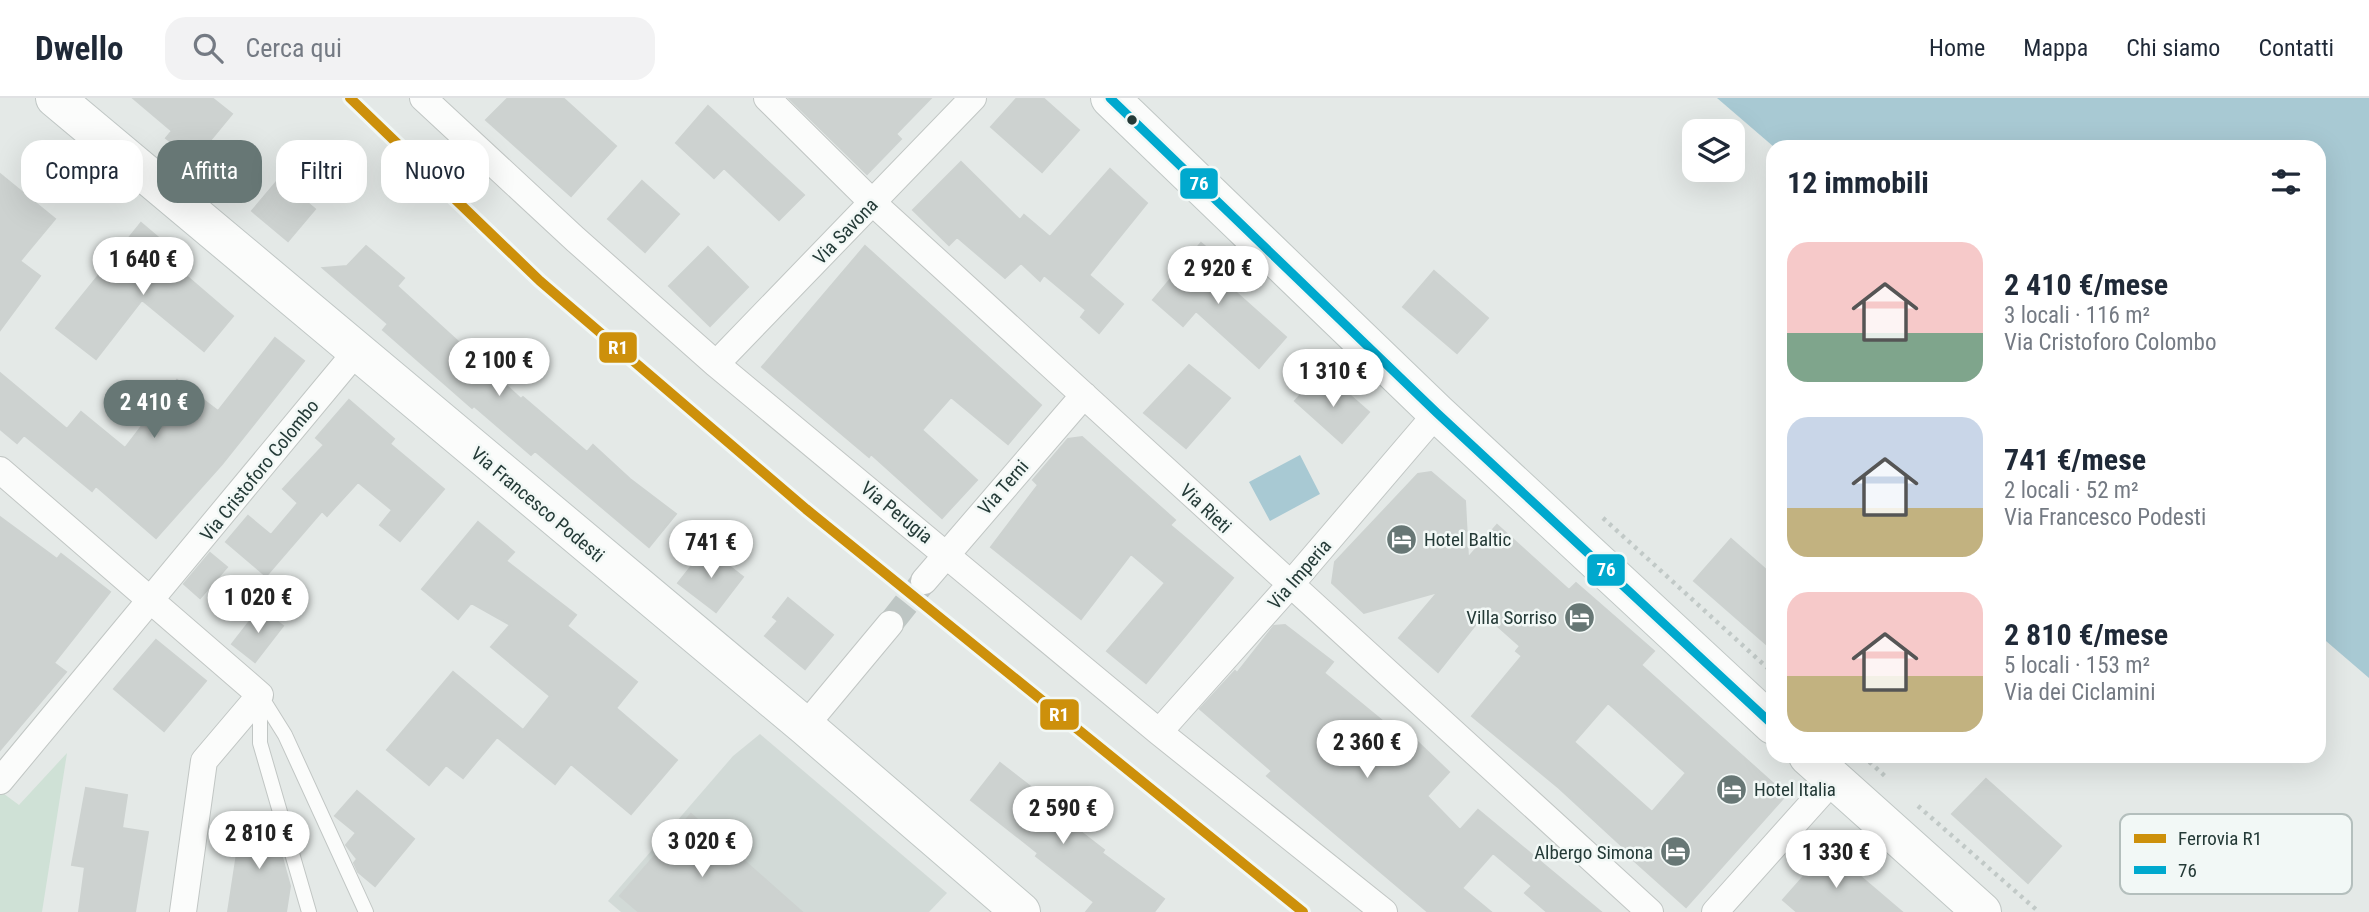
<!DOCTYPE html>
<html lang="it">
<head>
<meta charset="utf-8">
<style>
	body { margin:0; font-family:"Roboto Condensed",sans-serif; background:#f2f2f3; color:#1f2937; height:100vh; display:flex; flex-direction:column; font-size:26px; white-space:nowrap }
	* { box-sizing:border-box; margin:0 }
	p { font-size:23px; color:#747a83 }
	.icon { flex:none; width:38px; height:38px; fill:none; stroke:currentColor; stroke-width:2; stroke-linecap:round; stroke-linejoin:round }
	.map { position:relative; flex:1; overflow:hidden }
	.sheet { position:absolute; left:1766px; top:42px; width:560px; height:623px; display:flex; flex-direction:column; background:#fff; border-radius:21px; box-shadow:0 7px 28px #0002 }
	.sheet>* { flex:none }
	.guide { position:absolute; left:21px; top:42px; width:665px; height:63px; display:flex; gap:14px }
	.buttons { position:absolute; left:1682px; top:21px; display:grid; gap:14px }
	.buttons a { display:grid; place-items:center; width:63px; height:63px; border-radius:14px; background:#fff; box-shadow:0 7px 28px #0002; font-size:35px }
	.price { position:absolute; translate:-50% -60px; padding:0 16px; border-radius:24px; background:#fff; color:#222; font-size:23px; line-height:46px; filter:drop-shadow(0 2px 4px #0008) }
	.price::after { content:''; position:absolute; left:50%; top:42px; width:21px; height:16px; margin-left:-10px; background:inherit; clip-path:polygon(0 0,100% 0,50% 100%) }
	.price.current { background:#677775; color:#fff }
	ul { padding:0; list-style:none }
	li { display:flex; align-items:center; gap:21px; height:175px; padding:0 21px }
	li span { display:grid; place-items:center; flex:none; width:196px; height:140px; border-radius:21px; color:#555 }
	li>.icon { margin-inline-start:auto }
	span .icon { width:84px; height:84px; fill:#fffc; stroke-width:1 }
	li b { font-size:30px }
	h2 { display:flex; justify-content:space-between; align-items:center; height:84px; padding:0 21px; font-size:30px }
	.chip { padding:0 24px; border-radius:21px; background:#fff; box-shadow:0 7px 28px #0002; font-size:24px; line-height:63px }
	.chip.current { background:#677775; color:#fff }
	header { display:flex; align-items:center; gap:42px; box-sizing:border-box; height:98px; padding:0 35px; background:#fff; border-bottom:2px solid #e0e1e3 }
	header strong { font-size:33px }
	nav { display:flex; gap:38px; margin-inline-start:auto; font-size:24px }
	.search { width:490px; height:63px; background:#f2f2f3; display:flex; align-items:center; gap:18px; box-sizing:border-box; padding:0 24px; border-radius:21px; color:#747a83; font-size:26px }
	.map>svg:first-child { display:block }
	.built { fill:#d2dad7 }
	.green { fill:#cfe1d6 }
	.water { fill:#a8c9d3 }
	.building { fill:#cdd2d0; stroke:#cdd2d0; stroke-width:2; fill-rule:evenodd }
	.lines { fill:none; stroke-linecap:round; stroke-linejoin:round }
	.street-tunnel { stroke:#bec6c4; stroke-width:26; stroke-dasharray:26 13; stroke-linecap:butt }
	.lane-casing { stroke:#c1c6c4; stroke-width:16 }
	.street-casing { stroke:#c1c6c4; stroke-width:28 }
	.secondary-casing { stroke:#c0c7c5; stroke-width:40 }
	.path { stroke:#c1c9c7; stroke-width:4.5; stroke-dasharray:3.5 5; stroke-linecap:butt }
	.lane { stroke:#fbfcfb; stroke-width:14 }
	.street { stroke:#fbfcfb; stroke-width:26 }
	.secondary { stroke:#fbfcfb; stroke-width:38 }
	.bus-1-casing { stroke:#f2f8f6; stroke-width:14 }
	.bus-1 { stroke:#00a9ce; stroke-width:9 }
	.rail-1-casing { stroke:#f2f8f6; stroke-width:16 }
	.rail-1 { stroke:#cd900b; stroke-width:10 }
	.bus-dot { fill:#243a37; stroke:#f2f8f6; stroke-width:2.5 }
	.labels { text-anchor:middle; stroke-width:5; stroke-linejoin:round; paint-order:stroke }
	.street-label { font-size:19px; fill:#243a37; stroke:#f2f8f6 }
	.poi-label { font-size:19px; fill:#243a37; stroke:#f2f8f6; text-anchor:start }
	.key { fill:#f2f8f6; stroke:#b4bfbd; stroke-width:2 }
	.key-label { font-size:19px; fill:#243a37 }
	.line-badge { stroke:#f2f8f6; stroke-width:2.5 }
	.badge-label { font-size:19px; text-anchor:middle; font-weight:bold; fill:#fff }
</style>
</head>
<body>
<header>
<strong>Dwello</strong>
<div class="search"><svg class="icon" aria-label="search" viewBox="0 0 24 24"><circle cx="10" cy="10" r="6"/><path d="M15 15l6 6"/></svg>Cerca qui</div>
<nav><a>Home</a><a>Mappa</a><a>Chi siamo</a><a>Contatti</a></nav>
</header>
<div class="map">
<svg width="2369" height="814" viewBox="0 0 2369 814">
	<rect width="100%" height="100%" fill="#e4e9e7"/>
	<path class="built" d="M760,636L947,795L929,814H621L608,803L733,658Z"/>
	<path class="green" d="M67,655L42,814H0V693L19,707Z"/>
	<path class="water" d="M1717,0H2369V580L2319,537V49H1774Z
		M1300,357L1320,396L1270,423L1249,384Z"/>
	<path class="building" d="M133,0H212L232,16L194,62L166,40L172,33Z
		M508,0H563L616,48L571,98L486,22Z
		M789,0H931L896,36L901,41L867,76Z
		M1017,0H1043L1079,32L1042,74L991,29Z
		M708,8L804,97L779,122L724,70L714,80L676,45Z
		M961,64L1020,122L1024,117L1050,139L1110,71L1147,105L1089,177L1123,206L1099,235L1081,219L1086,212L1044,177L1040,183L1021,165L1005,180L957,139L949,147L913,112Z
		M0,76L55,121L20,163L40,178L0,232Z
		M279,81L315,111L288,143L252,113Z
		M642,83L679,116L645,154L608,121Z
		M141,125L192,168L184,176L233,218L204,253L142,202L96,261L56,230Z
		M1201,145L1232,171L1222,182L1286,239L1259,270L1196,213L1183,228L1153,202Z
		M366,148L404,180L397,188L521,301L523,299L587,354L593,347L630,381L676,416L649,449L535,353L531,357L474,308L472,310L383,232L388,226L323,170L347,168Z
		M865,148L1041,307L1008,346L951,299L922,332L977,382L942,420L871,356L869,359L762,269Z
		M708,149L748,189L710,228L669,188Z
		M1434,173L1488,220L1457,255L1403,209Z
		M275,240L304,263L222,366L156,440L96,388L92,393L24,337L17,345L0,331V275L67,331L81,314L125,350L177,282L218,313Z
		M1189,267L1230,300L1186,350L1144,315Z
		M1316,280L1332,294L1338,287L1369,314L1342,345L1295,303Z
		M349,302L394,341L390,346L444,391L400,443L380,427L392,412L358,384L327,418L322,413L266,478L226,444L248,418L271,437L298,405L283,391L324,347L316,340Z
		M1082,339L1175,422L1170,427L1233,480L1146,585L1107,553L1165,485L1131,456L1081,521L991,449L1038,387L1033,382L1068,341Z
		M1431,374L1465,403L1468,460L1497,427L1569,492L1576,485L1654,553L1641,567L1786,697L1686,809L1621,751L1623,749L1559,690L1472,618L1522,558L1516,553L1520,548L1484,516L1438,574L1399,540L1438,494L1364,515L1332,485L1335,464L1418,376ZM1608,605L1686,675L1652,714L1574,644Z
		M0,419L57,461L61,456L110,494L54,565L66,574L0,652Z
		M478,424L514,454L506,463L576,517L567,528L637,584L616,610L677,662L631,716L571,666L555,686L497,639L463,680L446,667L429,687L387,652L453,574L523,632L550,598L491,549L510,527L471,505L458,521L422,491Z
		M1731,441L1773,478V552L1694,483Z
		M706,450L743,479L716,514L678,485Z
		M210,455L227,469L200,500L184,486Z
		M788,500L833,537L805,571L765,538L778,523L773,519Z
		M260,510L283,528L255,564L232,546Z
		M1285,527L1333,564L1324,575L1402,639L1407,634L1449,674L1427,698L1460,732L1478,712L1601,814H1547L1525,795L1532,788L1493,755L1462,790L1491,814H1428L1267,678L1272,673L1200,611L1235,573L1237,575L1274,528Z
		M156,542L206,583L164,633L114,591Z
		M1000,665L1049,703L1046,707L1104,752L1102,755L1164,801L1154,814H1086L1094,804L1036,758L1038,755L971,702Z
		M1986,681L2061,748L2028,785L1952,716Z
		M86,690L127,697L122,730L148,734L135,814H79L85,769L72,767Z
		M357,693L414,741L375,788L358,774L354,765L357,761L346,747L356,735L335,718Z
		M691,716L802,814H639L620,798Z
		M242,723H272L290,788L286,814H228Z
		M1828,751L1902,814H1797L1783,802Z"/>
	<g class="lines">
		<path class="street-tunnel" d="M890,526L924,483"/>
		<defs>
			<path id="lane" d="M260,597L285,637L366,814
				M260,599V645L309,814"/>
			<path id="street" d="M423,0L575,141L716,266L1159,634L1384,814
				M767,0L872,104L1650,814
				M716,266L973,0
				M0,372L260,597L204,663L183,814
				M924,483L1084,297
				M805,628L890,526
				M1159,634L1290,487L1437,315
				M0,683L356,254
				M1715,814L1834,681"/>
			<path id="secondary" d="M55,0L805,628L1021,814
				M1110,0L1437,315L1773,627
				M1808,658L1982,814"/>
		</defs>
		<use href="#lane" class="lane-casing"/>
		<use href="#street" class="street-casing"/>
		<use href="#secondary" class="secondary-casing"/>
		<path class="path" d="M1603,420L1773,575
			M1863,658L1886,679
			M1918,708L2039,814"/>
		<use href="#lane" class="lane"/>
		<use href="#street" class="street"/>
		<use href="#secondary" class="secondary"/>
		<defs>
			<path id="bus-1" d="M1110,0L1437,315L1773,627"/>
		</defs>
		<use href="#bus-1" class="bus-1-casing"/>
		<use href="#bus-1" class="bus-1"/>
		<defs>
			<path id="rail-1" d="M350,0L540,183L806,411L1303,814"/>
		</defs>
		<use href="#rail-1" class="rail-1-casing"/>
		<use href="#rail-1" class="rail-1"/>
	</g>
	<defs>
		<symbol id="hotel-disc" viewBox="-11 -11 22 22"><circle r="9.5" fill="#677775" stroke="#f2f8f6"/><path d="M-6-4.5h1.5V1H6V5H4.5V3h-9V5H-6ZM-4 0a1.8 1.8 0 1 1 3.6 0ZM.5 0V-2.5h3Q6-2.5 6 0Z" fill="#fff"/></symbol>
	</defs>
	<g fill-rule="evenodd">
		<use href="#hotel-disc" x="1384" y="424" width="35" height="35"/>
		<use href="#hotel-disc" x="1562" y="502" width="35" height="35"/>
		<use href="#hotel-disc" x="1714" y="674" width="35" height="35"/>
		<use href="#hotel-disc" x="1658" y="736" width="35" height="35"/>
	</g>
	<circle class="bus-dot" cx="1132" cy="22" r="6"/>
	<g class="labels">
		<g class="street-label">
			<text transform="translate(845 133) rotate(-46)" y="7">Via Savona</text>
			<text transform="translate(259 372) rotate(-51)" y="7">Via Cristoforo Colombo</text>
			<text transform="translate(1003 389) rotate(-49)" y="7">Via Terni</text>
			<text transform="translate(538 406) rotate(40)" y="7">Via Francesco Podesti</text>
			<text transform="translate(1206 410) rotate(43)" y="7">Via Rieti</text>
			<text transform="translate(897 414) rotate(39)" y="7">Via Perugia</text>
			<text transform="translate(1299 476) rotate(-49)" y="7">Via Imperia</text>
		</g>
		<g class="poi-label">
			<text x="1424" y="448">Hotel Baltic</text>
			<text x="1557" y="526" text-anchor="end">Villa Sorriso</text>
			<text x="1754" y="698">Hotel Italia</text>
			<text x="1653" y="761" text-anchor="end">Albergo Simona</text>
		</g>
	</g>
	<rect x="2120" y="716" width="232" height="80" rx="10" class="key"/>
	<rect x="2134" y="736" width="32" height="9" fill="#cd900b"/>
	<rect x="2134" y="768" width="32" height="8" fill="#00a9ce"/>
	<g class="key-label">
		<text x="2178" y="747">Ferrovia R1</text>
		<text x="2178" y="779">76</text>
	</g>
	<g class="line-badge">
		<rect x="1179" y="69" width="40" height="33" rx="7" fill="#00a9ce"/>
		<rect x="598" y="233" width="40" height="33" rx="7" fill="#cd900b"/>
		<rect x="1586" y="455" width="40" height="34" rx="7" fill="#00a9ce"/>
		<rect x="1039" y="600" width="41" height="33" rx="7" fill="#cd900b"/>
	</g>
	<g class="badge-label">
		<text x="1199" y="92">76</text>
		<text x="618" y="256">R1</text>
		<text x="1606" y="478">76</text>
		<text x="1059" y="623">R1</text>
	</g>
</svg>
<div class="buttons">
<a><svg class="icon" aria-label="layers" viewBox="0 0 24 24"><path d="M12 4l9 5-9 5-9-5zM3 14l9 5 9-5"/></svg></a>
</div>
<b class="price" style="left:143px;top:199px">1 640 €</b>
<b class="price" style="left:1218px;top:208px">2 920 €</b>
<b class="price" style="left:499px;top:300px">2 100 €</b>
<b class="price" style="left:1333px;top:311px">1 310 €</b>
<b class="price current" style="left:154px;top:342px">2 410 €</b>
<b class="price" style="left:711px;top:482px">741 €</b>
<b class="price" style="left:258px;top:537px">1 020 €</b>
<b class="price" style="left:1367px;top:682px">2 360 €</b>
<b class="price" style="left:1063px;top:748px">2 590 €</b>
<b class="price" style="left:259px;top:773px">2 810 €</b>
<b class="price" style="left:702px;top:781px">3 020 €</b>
<b class="price" style="left:1836px;top:792px">1 330 €</b>
<div class="guide">
<a class="chip">Compra</a>
<a class="chip current">Affitta</a>
<a class="chip">Filtri</a>
<a class="chip">Nuovo</a>
</div>
<section class="sheet">
<h2>12 immobili<svg class="icon" aria-label="filters" viewBox="0 0 24 24"><path d="M4 7h16M4 17h16"/><circle cx="9" cy="7" r="2"/><circle cx="15" cy="17" r="2"/></svg></h2>
<ul>
<li><span style="background:linear-gradient(#f6c9c9 65%,#7fa58c 0)"><svg class="icon" aria-label="home" viewBox="0 0 24 24"><path d="M3 11l9-7 9 7M6 9v11h12V9"/></svg></span><div><b>2 410 €/mese</b><p>3 locali · 116 m²</p><p>Via Cristoforo Colombo</p></div></li>
<li><span style="background:linear-gradient(#c9d6e8 65%,#c2b280 0)"><svg class="icon" aria-label="home" viewBox="0 0 24 24"><path d="M3 11l9-7 9 7M6 9v11h12V9"/></svg></span><div><b>741 €/mese</b><p>2 locali · 52 m²</p><p>Via Francesco Podesti</p></div></li>
<li><span style="background:linear-gradient(#f6c9c9 60%,#c2b280 0)"><svg class="icon" aria-label="home" viewBox="0 0 24 24"><path d="M3 11l9-7 9 7M6 9v11h12V9"/></svg></span><div><b>2 810 €/mese</b><p>5 locali · 153 m²</p><p>Via dei Ciclamini</p></div></li>
</ul>
</section>
</div>
</body>
</html>
